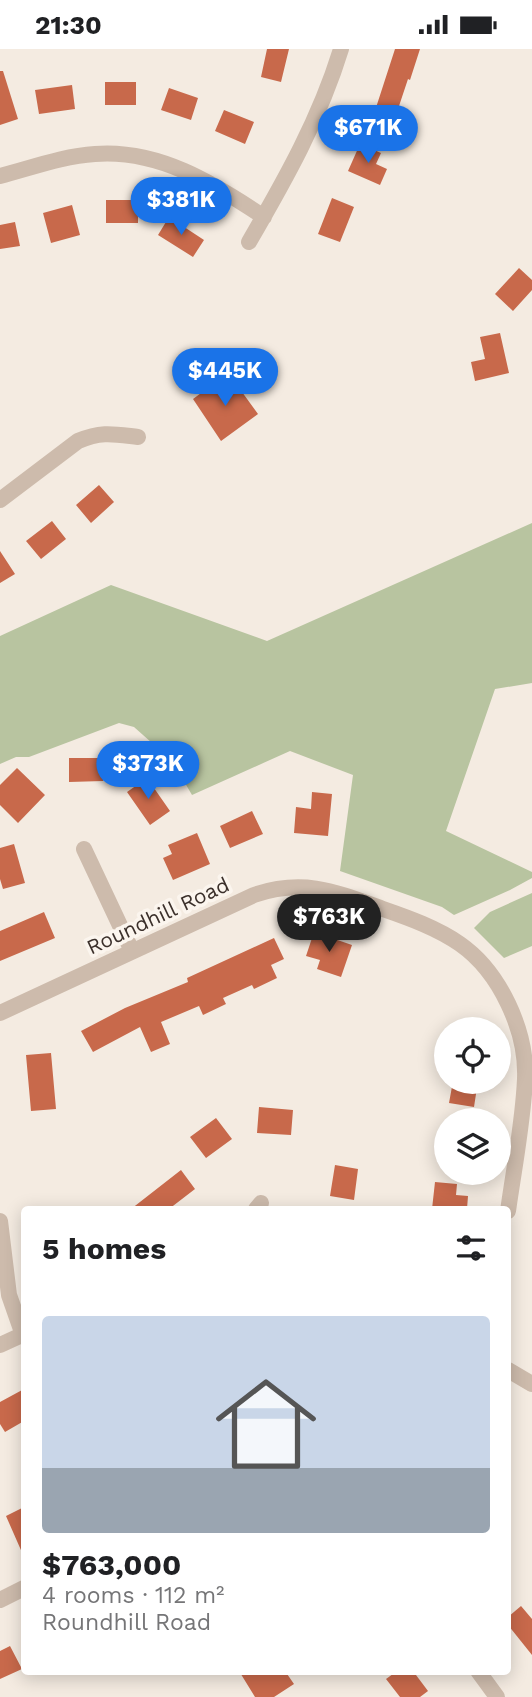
<!DOCTYPE html>
<html lang="en">
<head>
<meta charset="utf-8">
<style>
	body { margin:0; font-family:"Work Sans",sans-serif; background:#f2f2f2; color:#202124; height:100vh; display:flex; flex-direction:column; font-size:26px; white-space:nowrap }
	* { box-sizing:border-box; margin:0 }
	p { font-size:23px; color:#757577 }
	.icon { flex:none; width:38px; height:38px; fill:none; stroke:currentColor; stroke-width:2; stroke-linecap:round; stroke-linejoin:round }
	.map { position:relative; flex:1; overflow:hidden }
	.panel { position:absolute; left:21px; top:1157px; width:490px; height:469px; display:flex; flex-direction:column; background:#fff; border-radius:7px; box-shadow:0 4px 18px #0003 }
	.panel>* { flex:none }
	.tools { position:absolute; left:434px; top:968px; display:grid; gap:14px }
	.tools a { display:grid; place-items:center; width:77px; height:77px; border-radius:50%; background:#fff; box-shadow:0 4px 18px #0003; font-size:35px }
	.price { position:absolute; translate:-50% -60px; padding:0 16px; border-radius:24px; background:#1a73e8; color:#fff; font-size:23px; line-height:46px; filter:drop-shadow(0 2px 4px #0008) }
	.price::after { content:''; position:absolute; left:50%; top:42px; width:21px; height:16px; margin-left:-10px; background:inherit; clip-path:polygon(0 0,100% 0,50% 100%) }
	.price.active { background:#222; color:#fff }
	ul { padding:0; list-style:none }
	li { display:grid; align-content:center; gap:14px; height:371px; padding:0 21px }
	li span { display:grid; place-items:center; height:217px; border-radius:7px; color:#555 }
	li>.icon { margin-inline-start:auto }
	span .icon { width:126px; height:126px; fill:#fffc; stroke-width:1 }
	li b { font-size:30px }
	h2 { display:flex; justify-content:space-between; align-items:center; height:84px; padding:0 21px; font-size:30px }
	.status { display:flex; justify-content:space-between; align-items:center; height:49px; padding:0 35px; background:#fff; direction:ltr }
	.status svg { height:19px; fill:currentColor }
	.map>svg:first-child { display:block }
	.green { fill:#b8c4a0 }
	.building { fill:#c8694b }
	.lines { fill:none; stroke-linecap:round; stroke-linejoin:round }
	.minor { stroke:#cdbbac; stroke-width:16 }
	.labels { text-anchor:middle; stroke-width:7; stroke-linejoin:round; paint-order:stroke }
	.street-label { font-size:21px; fill:#3b302b; stroke:#fbf5ee }
</style>
</head>
<body>
<div class="status"><b>21:30</b><svg viewBox="0 0 49 12"><path d="M0 12V9h3v3zM5 12V6h3v6zM10 12V3h3v9zM15 12V0h3v12zM26 1h20v11H26zM47 4h2v5h-2z"/></svg></div>
<div class="map">
<svg width="532" height="1648" viewBox="0 0 532 1648">
	<rect width="100%" height="100%" fill="#f4ebe1"/>
	<path class="green" d="M532,474V634L495,640L446,782L532,823V829L510,841L454,866L442,858L340,822L353,726L290,702L192,746L178,722L161,702L134,678L119,674L29,708H16L0,715V587L111,536L267,592Z
		M532,844V897L504,909L474,879L490,863Z"/>
	<path class="building" d="M267,0H289L281,33L261,28Z
		M395,0H420L410,31L408,30L391,81L371,74Z
		M0,22H3L18,70L0,76Z
		M105,33H136V56H105Z
		M72,36L75,60L39,65L35,41Z
		M169,39L198,49L191,71L161,61Z
		M224,61L254,73L245,95L215,82Z
		M360,95L381,104L376,115L387,120L380,136L348,122Z
		M332,149L354,158L340,193L318,185Z
		M106,151H138V174H106Z
		M72,156L80,186L51,194L43,164Z
		M169,168L204,191L193,208L158,186Z
		M15,173L20,197L0,200V176Z
		M519,219L532,231V241L513,262L495,245Z
		M500,284L509,324L475,332L471,313L485,310L480,288Z
		M224,327L230,335L234,332L258,365L221,392L193,350Z
		M99,436L114,453L91,474L76,456Z
		M52,472L66,490L41,510L26,492Z
		M0,502L15,525L0,534Z
		M69,709H103V732L69,733Z
		M17,719L45,746L18,774L0,756V736Z
		M147,729L170,762L150,776L127,743Z
		M312,743L332,745L328,787L294,784L296,758L311,760Z
		M252,762L263,785L230,799L220,777Z
		M197,784L210,815L173,831L163,809L172,805L168,796Z
		M14,795L25,834L3,840L0,830V799Z
		M44,863L55,889L0,912V882Z
		M314,883L352,896L341,928L317,920L320,911L306,907Z
		M274,889L284,910L271,916L277,929L254,940L252,936L223,949L226,955L203,966L199,957L161,973L170,995L151,1003L140,978L93,1003L81,982L125,959L188,933L187,929Z
		M51,1004L56,1060L31,1062L26,1006Z
		M453,1032H478L474,1058L449,1054Z
		M259,1058L293,1061L291,1086L257,1084Z
		M216,1069L232,1090L206,1109L190,1088Z
		M335,1116L358,1120L354,1151L330,1147Z
		M181,1121L195,1140L169,1160H131Z
		M435,1133L457,1135L456,1146L468,1147L467,1160H432Z
		M24,1340V1372L5,1383L0,1375V1353Z
		M24,1458V1508L6,1467Z
		M521,1557L532,1570V1606L508,1576V1568Z
		M10,1597L22,1620L0,1630V1602Z
		M239,1622H285L294,1635L274,1648H255Z
		M397,1622H413L428,1642L420,1648H400L386,1630Z"/>
	<g class="lines">
		<path class="minor" d="M0,127C31,119 63,107 95,105C158,100 213,134 264,168
			M249,193C285,131 320,69 341,0
			M0,451L78,392C102,382 113,385 138,388
			M84,800L132,902
			M0,964L254,846C304,829 336,843 383,860C409,869 437,879 460,895C500,923 527,982 525,1030C523,1074 514,1119 508,1162
			M256,1160L261,1154
			M0,1172L9,1246L23,1286
			M0,1296L24,1285
			M508,1321L532,1335
			M0,1551L24,1539
			M478,1622L497,1648"/>
	</g>
	<g class="labels">
		<g class="street-label">
			<text transform="translate(158 867) rotate(-25)" y="7">Roundhill Road</text>
		</g>
	</g>
</svg>
<div class="tools">
<a><svg class="icon" aria-label="locate" viewBox="0 0 24 24"><circle cx="12" cy="12" r="6"/><path d="M12 2v4M12 18v4M2 12h4M18 12h4"/></svg></a>
<a><svg class="icon" aria-label="layers" viewBox="0 0 24 24"><path d="M12 4l9 5-9 5-9-5zM3 14l9 5 9-5"/></svg></a>
</div>
<b class="price" style="left:368px;top:116px">$671K</b>
<b class="price" style="left:181px;top:188px">$381K</b>
<b class="price" style="left:225px;top:359px">$445K</b>
<b class="price" style="left:148px;top:752px">$373K</b>
<b class="price active" style="left:329px;top:905px">$763K</b>
<section class="panel">
<h2>5 homes<svg class="icon" aria-label="filters" viewBox="0 0 24 24"><path d="M4 7h16M4 17h16"/><circle cx="9" cy="7" r="2"/><circle cx="15" cy="17" r="2"/></svg></h2>
<ul>
<li><span style="background:linear-gradient(#c9d6e8 70%,#9aa5b1 0)"><svg class="icon" aria-label="home" viewBox="0 0 24 24"><path d="M3 11l9-7 9 7M6 9v11h12V9"/></svg></span><div><b>$763,000</b><p>4 rooms · 112 m²</p><p>Roundhill Road</p></div></li>
</ul>
</section>
</div>
</body>
</html>
